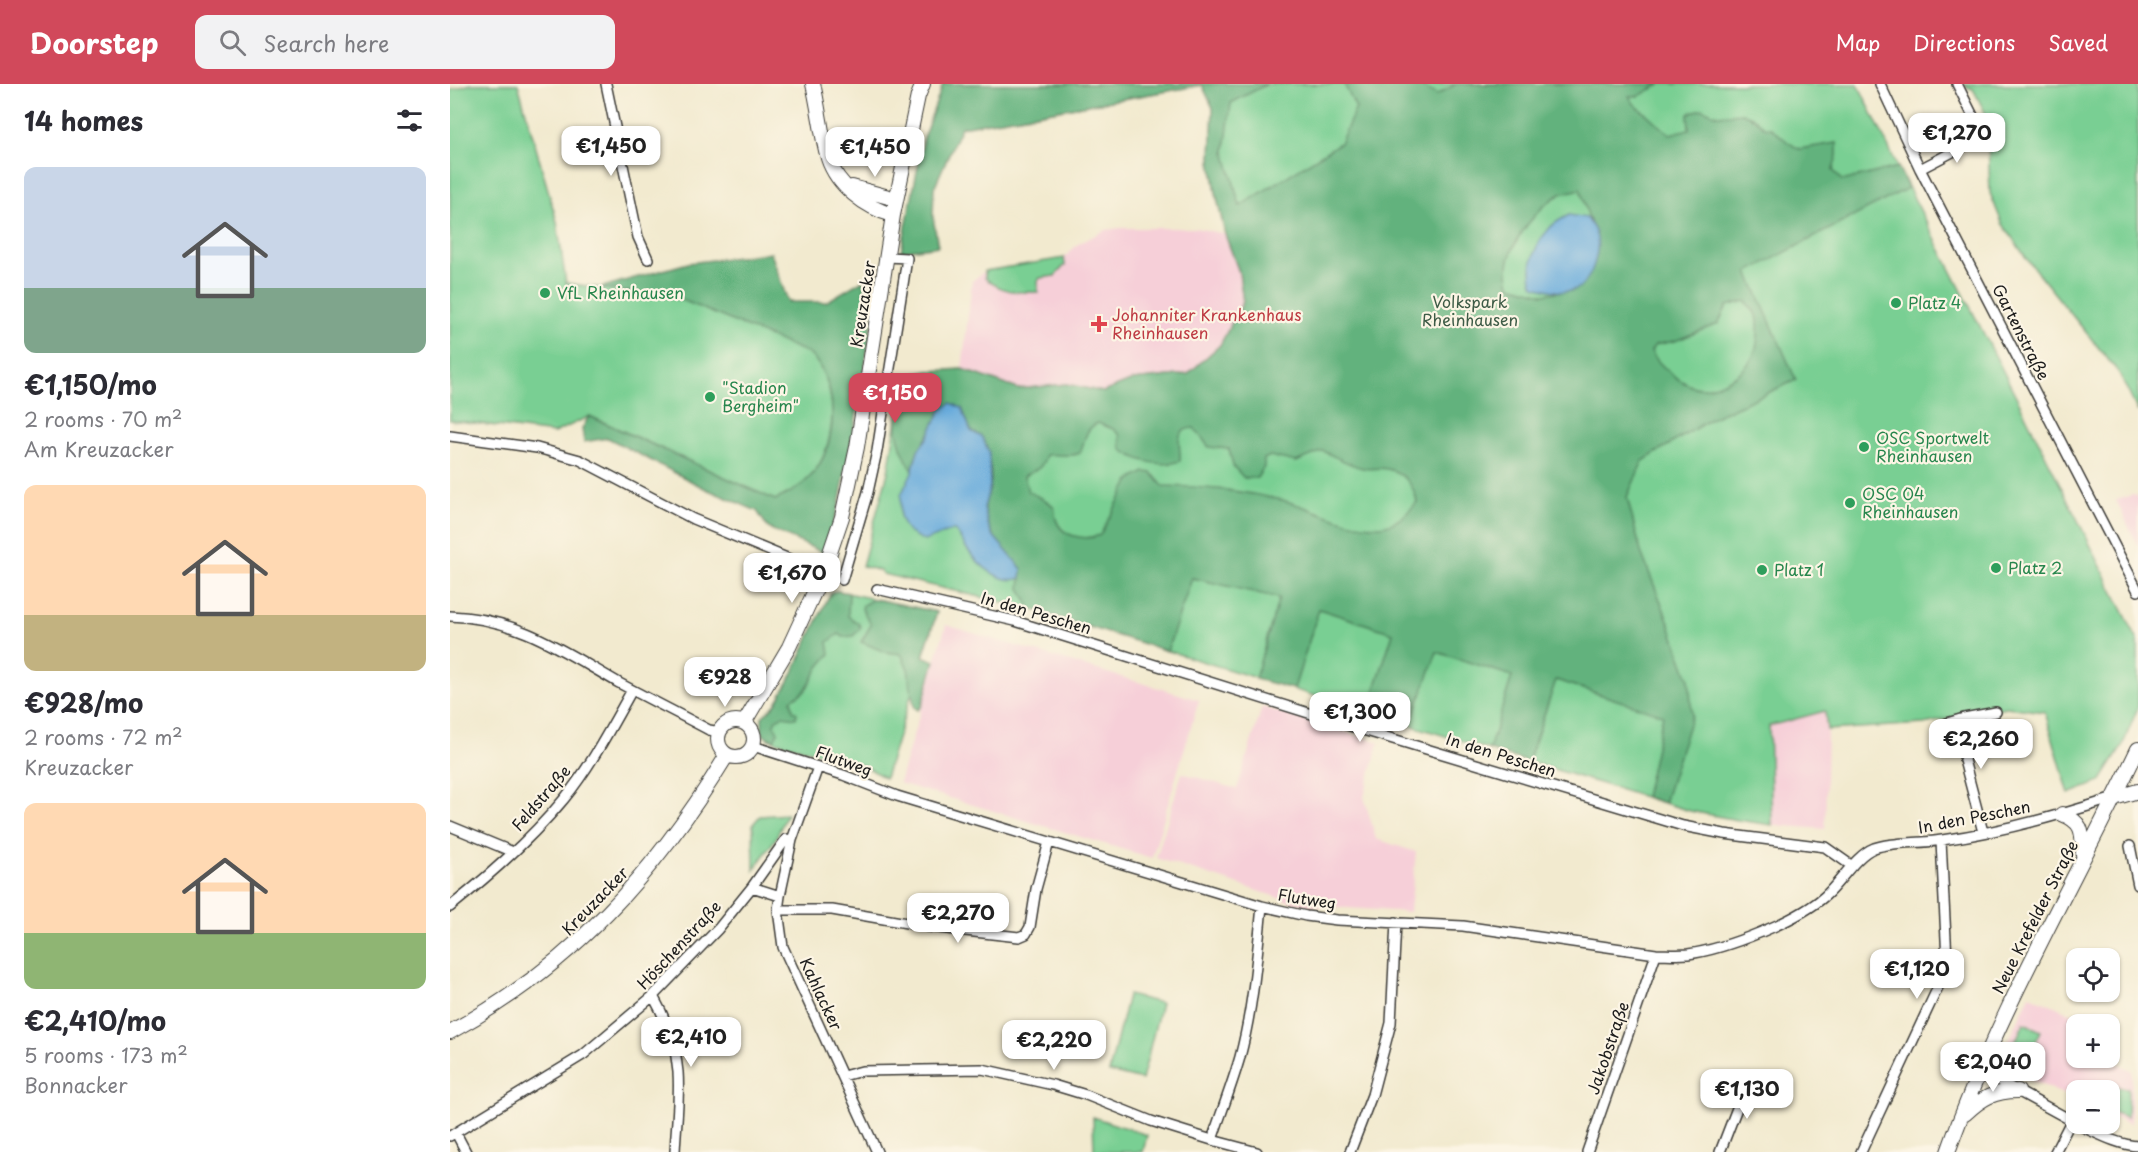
<!DOCTYPE html>
<html lang="en">
<head>
<meta charset="utf-8">
<style>
	body { margin:0; font-family:"Playpen Sans",sans-serif; background:#f2f2f3; color:#2b2b33; height:100vh; display:flex; flex-direction:column; font-size:22px; white-space:nowrap }
	* { box-sizing:border-box; margin:0 }
	p { font-size:20px; color:#7c7c81 }
	.icon { flex:none; width:33px; height:33px; fill:none; stroke:currentColor; stroke-width:2; stroke-linecap:round; stroke-linejoin:round }
	.map { position:relative; flex:1; overflow:hidden }
	.sheet { display:flex; flex-direction:column; background:#fff; width:450px }
	.sheet>* { flex:none }
	.controls { position:absolute; left:1616px; top:864px; display:grid; gap:12px }
	.controls a { display:grid; place-items:center; width:54px; height:54px; border-radius:12px; background:#fff; box-shadow:0 2px 4px #0004; font-size:30px }
	.price { position:absolute; translate:-50% -51px; padding:0 14px; border-radius:12px; background:#fff; color:#222; font-size:20px; line-height:39px; filter:drop-shadow(0 2px 3px #0008) }
	.price::after { content:''; position:absolute; left:50%; top:36px; width:18px; height:14px; margin-left:-9px; background:inherit; clip-path:polygon(0 0,100% 0,50% 100%) }
	.price.current { background:#d1495b; color:#fff }
	ul { padding:0; list-style:none }
	li { display:grid; align-content:center; gap:12px; height:318px; padding:0 24px }
	li span { display:grid; place-items:center; height:186px; border-radius:12px; color:#555 }
	li>.icon { margin-inline-start:auto }
	span .icon { width:108px; height:108px; fill:#fffc; stroke-width:1 }
	li b { font-size:26px }
	h2 { display:flex; justify-content:space-between; align-items:center; height:72px; padding:0 24px; font-size:26px }
	header { display:flex; align-items:center; gap:36px; box-sizing:border-box; height:84px; padding:0 30px; background:#d1495b; color:#fff }
	header strong { font-size:28px }
	nav { display:flex; gap:33px; margin-inline-start:auto; font-size:21px }
	.search { width:420px; height:54px; background:#f2f2f3; display:flex; align-items:center; gap:15px; box-sizing:border-box; padding:0 21px; border-radius:12px; color:#7c7c81; font-size:22px }
	main { display:flex; flex:1; min-height:0 }
	.map>svg:first-child { display:block }
	.built { fill:#f6cfd8 }
	.green { fill:#79cf93; stroke:#4a7658; stroke-width:1.5 }
	.forest { fill:#62b27d; stroke:#3f674c; stroke-width:1.5; fill-rule:evenodd }
	.water { fill:#66aadb; stroke:#41637c; stroke-width:1.5 }
	.lines { fill:none; stroke-linecap:round; stroke-linejoin:round }
	.street-casing { stroke:#3c3b37; stroke-width:12 }
	.secondary-casing { stroke:#3c3b37; stroke-width:16 }
	.street { stroke:#fff; stroke-width:9 }
	.secondary { stroke:#fff; stroke-width:14 }
	.leisure-dot { fill:#2e9e5b; stroke:#fcf5e5; stroke-width:2 }
	.health-dot { fill:#e0444e; stroke:#fcf5e5; stroke-width:2 }
	.labels { text-anchor:middle; stroke-width:4.5; stroke-linejoin:round; paint-order:stroke }
	.leisure-label { font-size:16px; fill:#27864d; stroke:#fcf5e5; text-anchor:start }
	.park-label { font-size:16px; fill:#3d5b46; stroke:#fcf5e5 }
	.street-label { font-size:16px; fill:#1c1c1c; stroke:#fcf5e5 }
	.health-label { font-size:16px; fill:#be3a42; stroke:#fcf5e5; text-anchor:start }
</style>
</head>
<body>
<header>
<strong>Doorstep</strong>
<div class="search"><svg class="icon" aria-label="search" viewBox="0 0 24 24"><circle cx="10" cy="10" r="6"/><path d="M15 15l6 6"/></svg>Search here</div>
<nav><a>Map</a><a>Directions</a><a>Saved</a></nav>
</header>
<main>
<section class="sheet">
<h2>14 homes<svg class="icon" aria-label="filters" viewBox="0 0 24 24"><path d="M4 7h16M4 17h16"/><circle cx="9" cy="7" r="2"/><circle cx="15" cy="17" r="2"/></svg></h2>
<ul>
<li><span style="background:linear-gradient(#c9d6e8 65%,#7fa58c 0)"><svg class="icon" aria-label="home" viewBox="0 0 24 24"><path d="M3 11l9-7 9 7M6 9v11h12V9"/></svg></span><div><b>€1,150/mo</b><p>2 rooms · 70 m²</p><p>Am Kreuzacker</p></div></li>
<li><span style="background:linear-gradient(#ffd9b3 70%,#c2b280 0)"><svg class="icon" aria-label="home" viewBox="0 0 24 24"><path d="M3 11l9-7 9 7M6 9v11h12V9"/></svg></span><div><b>€928/mo</b><p>2 rooms · 72 m²</p><p>Kreuzacker</p></div></li>
<li><span style="background:linear-gradient(#ffd9b3 70%,#8fb573 0)"><svg class="icon" aria-label="home" viewBox="0 0 24 24"><path d="M3 11l9-7 9 7M6 9v11h12V9"/></svg></span><div><b>€2,410/mo</b><p>5 rooms · 173 m²</p><p>Bonnacker</p></div></li>
</ul>
</section>
<div class="map">
<svg width="1688" height="1068" viewBox="0 0 1688 1068">
	<rect width="100%" height="100%" fill="#fcf5e5"/>
	<filter id="ink" filterUnits="userSpaceOnUse"><feTurbulence type="fractalNoise" baseFrequency=".0167" numOctaves="2"/><feDisplacementMap in="SourceGraphic" scale="12" xChannelSelector="R" yChannelSelector="G"/><feConvolveMatrix kernelMatrix="1 2 1 2 8 2 1 2 1" color-interpolation-filters="sRGB"/></filter>
	<filter id="wash" filterUnits="userSpaceOnUse"><feTurbulence type="fractalNoise" baseFrequency=".008" numOctaves="4" result="noise"/><feDisplacementMap in="SourceGraphic" scale="24" xChannelSelector="R" yChannelSelector="G"/><feGaussianBlur stdDeviation="1.35" result="paint"/><feColorMatrix in="noise" values="0 0 0 0 0 0 0 0 0 0 0 0 0 0 0 0 0 1.4 0 .05"/><feComposite in="paint" operator="in"/></filter>
	<g filter="url(#wash)">
		<rect width="100%" height="100%" fill="#f2eacf"/>
		<path class="built" d="M671,144H746L775,150L789,188L793,218L770,261L738,290L683,296L653,308L617,300L568,305L512,285L522,197L535,187L536,194L588,207V197L590,194L615,181L614,174L628,160L655,146Z
			M1683,411L1688,413V463L1666,416Z
			M496,541L749,616L702,774L449,699Z
			M812,623L929,658L914,713L926,755L966,768L960,828L866,822L842,818L706,774L732,689L787,705Z
			M1376,627L1377,646L1375,745L1322,741L1318,642Z
			M1580,911L1645,940H1626V974H1658L1682,987L1681,1040L1659,1031V1006H1626V1016L1547,981Z"/>
		<path class="green" d="M21,0H68L107,138L116,199L230,215L358,268C362,273 367,277 370,283C389,315 385,365 360,393C350,404 338,410 325,416L140,332L104,349L0,336V6Z
			M493,0H1408L1448,83L1568,316L1688,557V623L1672,663L1650,698L1619,710L1595,628L1556,623L1474,640L1377,646L1375,627L1319,642L1322,741L1287,736L1240,727L581,525L433,490L430,487L412,482L438,388L454,292L512,285L568,305L617,300L653,308L683,296L738,290L770,261L793,218L789,188L775,150L766,109L761,76L763,24L753,1L510,43Z
			M1514,0H1688V328L1669,289L1579,178L1552,139L1540,109L1538,58L1543,44L1523,5L1516,3Z
			M614,174L615,181L605,192L590,194L588,197V208C567,209 551,208 535,194V187Z
			M387,507L487,528L435,694L415,682L318,655L312,647V633L325,621L338,599L378,514L382,508Z
			M337,730L326,754L304,786L303,740L310,732Z
			M678,911L711,919L692,996L659,988Z
			M1574,939L1591,947L1575,979L1559,971Z
			M1649,1002L1678,1004L1677,1033L1659,1027V1006H1647Z
			M643,1033L697,1051L693,1068H644Z"/>
		<path class="forest" d="M493,0H817L781,19L775,67L790,122L890,59L906,24L894,0H968L987,11L1006,0H1211L1189,12H1179C1187,26 1190,23 1200,33C1207,39 1212,44 1220,50L1239,45L1238,32L1241,28L1253,25L1267,31L1292,29L1304,34L1314,43L1321,44L1339,59L1349,65L1387,59V72L1383,86L1392,97L1448,83L1458,104L1298,188L1346,296L1262,334L1193,377L1177,413L1191,468L1218,536L1239,595L1242,631L1214,719L1195,713L1213,631L1106,596L1078,678L1039,666L1062,592L987,568L960,642L917,629L943,549L869,525L844,605L805,595L829,514L742,494L717,567L581,525L570,504L572,485C556,468 537,451 535,426C534,419 538,411 540,404C543,385 538,370 532,353L521,347L512,324L491,326L477,354L468,366L462,386C439,347 447,334 454,292L478,287L512,285L568,305L617,300L653,308L683,296L738,290L770,261L793,218L789,188L775,150L766,109L761,76L763,24L752,1L511,43L484,104L483,133L488,162L451,167L474,52ZM1130,105C1136,122 1137,134 1146,151L1126,205L1093,210L1060,201C1059,195 1057,188 1058,182C1061,157 1089,121 1111,110C1116,108 1124,107 1130,105ZM1296,217C1299,222 1304,227 1307,232C1309,237 1308,245 1308,251C1307,278 1290,293 1266,301C1262,302 1257,304 1252,304C1236,305 1208,281 1201,267L1205,261L1225,257L1268,240L1277,222ZM648,339L663,345L670,351L671,365C686,377 712,384 730,377C732,364 721,345 744,344L759,363L779,365L783,382L794,394H807L814,383V375L820,372L846,378L873,367C886,373 899,381 913,384C920,386 929,383 937,385C954,388 964,402 967,418C957,430 946,441 930,442C895,443 864,424 832,416C793,407 753,402 713,402L702,389L695,388L680,396L650,451C635,457 611,453 606,435C604,430 606,426 603,422C597,415 585,412 578,407L574,392C587,384 591,387 596,371C608,369 620,374 630,369C635,357 635,344 648,339Z
			M321,169L338,218H376L413,196L422,236L411,308L389,421L374,469L318,444L307,427L256,405L158,354L134,358L132,345L139,332L325,416C338,410 350,404 360,393C386,365 389,315 370,283C367,277 362,273 358,269L230,215L149,204L238,179Z
			M387,507L399,509L398,532L408,539L411,544L403,552L393,553L389,550L378,558L380,570L369,583L355,607L341,616L343,626L347,629L346,634L332,632L326,635L324,641L328,648L324,656L314,652L312,647V633L325,621L338,599L378,514L382,508Z
			M421,516H430L487,528L473,572L485,577L472,622L468,626L464,623L458,585L451,570L435,568L411,558L421,541L412,525L413,521Z"/>
		<path class="water" d="M1119,131L1137,134C1140,139 1145,145 1146,150C1151,166 1142,198 1126,205C1113,211 1096,205 1084,202C1076,183 1085,160 1099,145C1103,139 1112,135 1119,131Z
			M501,319L512,324L521,347L532,353L539,368L540,402L534,424L538,440L542,450L572,485L571,494C551,502 528,480 517,465C513,459 510,450 503,446L474,457L458,448L453,440L450,432L451,411L462,388L468,366L477,354L491,326Z"/>
	</g>
	<g filter="url(#ink)">
		<g class="lines">
			<defs>
				<path id="street" d="M156,0L188,153L198,175
					M1430,0L1470,85L1688,507
					M1470,85L1533,52L1507,0
					M0,352L87,364L130,376L243,435L373,489
					M392,496L418,408L427,367L454,194L457,174L437,173
					M427,505L565,537L913,646L1233,742L1274,750L1375,763L1402,782
					M0,532C68,534 113,567 169,599C199,615 229,630 259,646L270,648
					M1497,639L1514,634
					M303,662L393,691L447,712L812,822L856,832L887,836L1013,842L1206,870C1216,870 1227,871 1238,870C1276,865 1347,837 1375,812C1390,799 1406,771 1424,764C1445,757 1470,760 1492,756C1550,748 1608,732 1664,714
					M368,683L342,756L330,812L328,826L333,863L427,1068
					M0,742L63,768
					M1533,748L1514,676L1520,656L1514,634L1546,628
					M1680,762L1688,801
					M302,803L330,812
					M0,823C40,791 81,755 114,715C141,682 161,643 182,606
					M328,826H382L480,843L569,853L576,850L580,843L586,805L599,758
					M203,912C216,935 226,961 228,988C230,1014 226,1042 225,1068
					M1531,987L1626,1039
					M393,992L412,987L532,985L603,1001L636,1011L701,1037L762,1056L807,1068
					M1626,1040C1645,1048 1667,1061 1688,1062
					M6,1049L16,1068
					M0,1052L133,971L203,912L268,845L302,803L336,755L342,756
					M762,1056C771,1029 782,1001 790,973C803,924 807,873 812,822
					M900,1068L922,1011L941,939L946,838
					M1137,1068L1206,870
					M1270,1068L1294,1006L1305,993
					M1411,1068L1495,888L1497,875L1491,757
					M1605,1068L1621,1037"/>
				<path id="secondary" d="M363,0C369,24 371,50 378,74C387,102 416,124 443,131
					M402,103L446,115
					M268 655a18 18 0 1 1 36 0a18 18 0 1 1-36 0Z
					M294,639L339,563L373,489L392,433L407,363L443,131L468,12L473,0
					M1664,714L1688,707
					M1612,730C1635,739 1632,750 1633,771
					M0,948C123,881 205,789 277,671
					M1515,1030C1532,1014 1544,1007 1568,1007
					M1498,1068C1548,927 1624,799 1688,665"/>
			</defs>
			<use href="#street" class="street-casing"/>
			<use href="#secondary" class="secondary-casing"/>
			<use href="#street" class="street"/>
			<use href="#secondary" class="secondary"/>
		</g>
	</g>
	<g class="leisure-dot">
		<circle cx="95" cy="209" r="6"/>
		<circle cx="1446" cy="219" r="6"/>
		<circle cx="260" cy="313" r="6"/>
		<circle cx="1414" cy="363" r="6"/>
		<circle cx="1400" cy="419" r="6"/>
		<circle cx="1546" cy="484" r="6"/>
		<circle cx="1312" cy="486" r="6"/>
	</g>
	<path class="health-dot" d="M646 231h6v6h6v6h-6v6h-6v-6h-6v-6h6z"/>
	<g class="labels">
		<g class="leisure-label">
			<text x="107" y="215">VfL Rheinhausen</text>
			<text x="1458" y="225">Platz 4</text>
			<text x="272" y="310">"Stadion<tspan x="272" dy="18">Bergheim"</tspan></text>
			<text x="1426" y="360">OSC Sportwelt<tspan x="1426" dy="18">Rheinhausen</tspan></text>
			<text x="1412" y="416">OSC 04<tspan x="1412" dy="18">Rheinhausen</tspan></text>
			<text x="1558" y="490">Platz 2</text>
			<text x="1324" y="492">Platz 1</text>
		</g>
		<g class="park-label">
			<text x="1020" y="224">Volkspark<tspan x="1020" dy="18">Rheinhausen</tspan></text>
		</g>
		<g class="street-label">
			<text transform="translate(413 220) rotate(-81)" y="6">Kreuzacker</text>
			<text transform="translate(1571 248) rotate(63)" y="6">Gartenstraße</text>
			<text transform="translate(586 529) rotate(16)" y="6">In den Peschen</text>
			<text transform="translate(1051 671) rotate(17)" y="6">In den Peschen</text>
			<text transform="translate(394 677) rotate(20)" y="6">Flutweg</text>
			<text transform="translate(91 714) rotate(-49)" y="6">Feldstraße</text>
			<text transform="translate(1524 733) rotate(-11)" y="6">In den Peschen</text>
			<text transform="translate(857 815) rotate(9)" y="6">Flutweg</text>
			<text transform="translate(145 817) rotate(-46)" y="6">Kreuzacker</text>
			<text transform="translate(1585 833) rotate(-63)" y="6">Neue Krefelder Straße</text>
			<text transform="translate(229 861) rotate(-47)" y="6">Höschenstraße</text>
			<text transform="translate(371 910) rotate(65)" y="6">Kahlacker</text>
			<text transform="translate(1158 964) rotate(-71)" y="6">Jakobstraße</text>
		</g>
		<g class="health-label">
			<text x="662" y="237">Johanniter Krankenhaus<tspan x="662" dy="18">Rheinhausen</tspan></text>
		</g>
	</g>
</svg>
<div class="controls">
<a><svg class="icon" aria-label="locate" viewBox="0 0 24 24"><circle cx="12" cy="12" r="6"/><path d="M12 2v4M12 18v4M2 12h4M18 12h4"/></svg></a>
<a>+</a>
<a>−</a>
</div>
<b class="price" style="left:1507px;top:80px">€1,270</b>
<b class="price" style="left:161px;top:93px">€1,450</b>
<b class="price" style="left:425px;top:94px">€1,450</b>
<b class="price current" style="left:445px;top:340px">€1,150</b>
<b class="price" style="left:342px;top:520px">€1,670</b>
<b class="price" style="left:275px;top:624px">€928</b>
<b class="price" style="left:910px;top:659px">€1,300</b>
<b class="price" style="left:1531px;top:686px">€2,260</b>
<b class="price" style="left:508px;top:860px">€2,270</b>
<b class="price" style="left:1467px;top:916px">€1,120</b>
<b class="price" style="left:241px;top:984px">€2,410</b>
<b class="price" style="left:604px;top:987px">€2,220</b>
<b class="price" style="left:1543px;top:1009px">€2,040</b>
<b class="price" style="left:1297px;top:1036px">€1,130</b>
</div>
</main>
</body>
</html>
